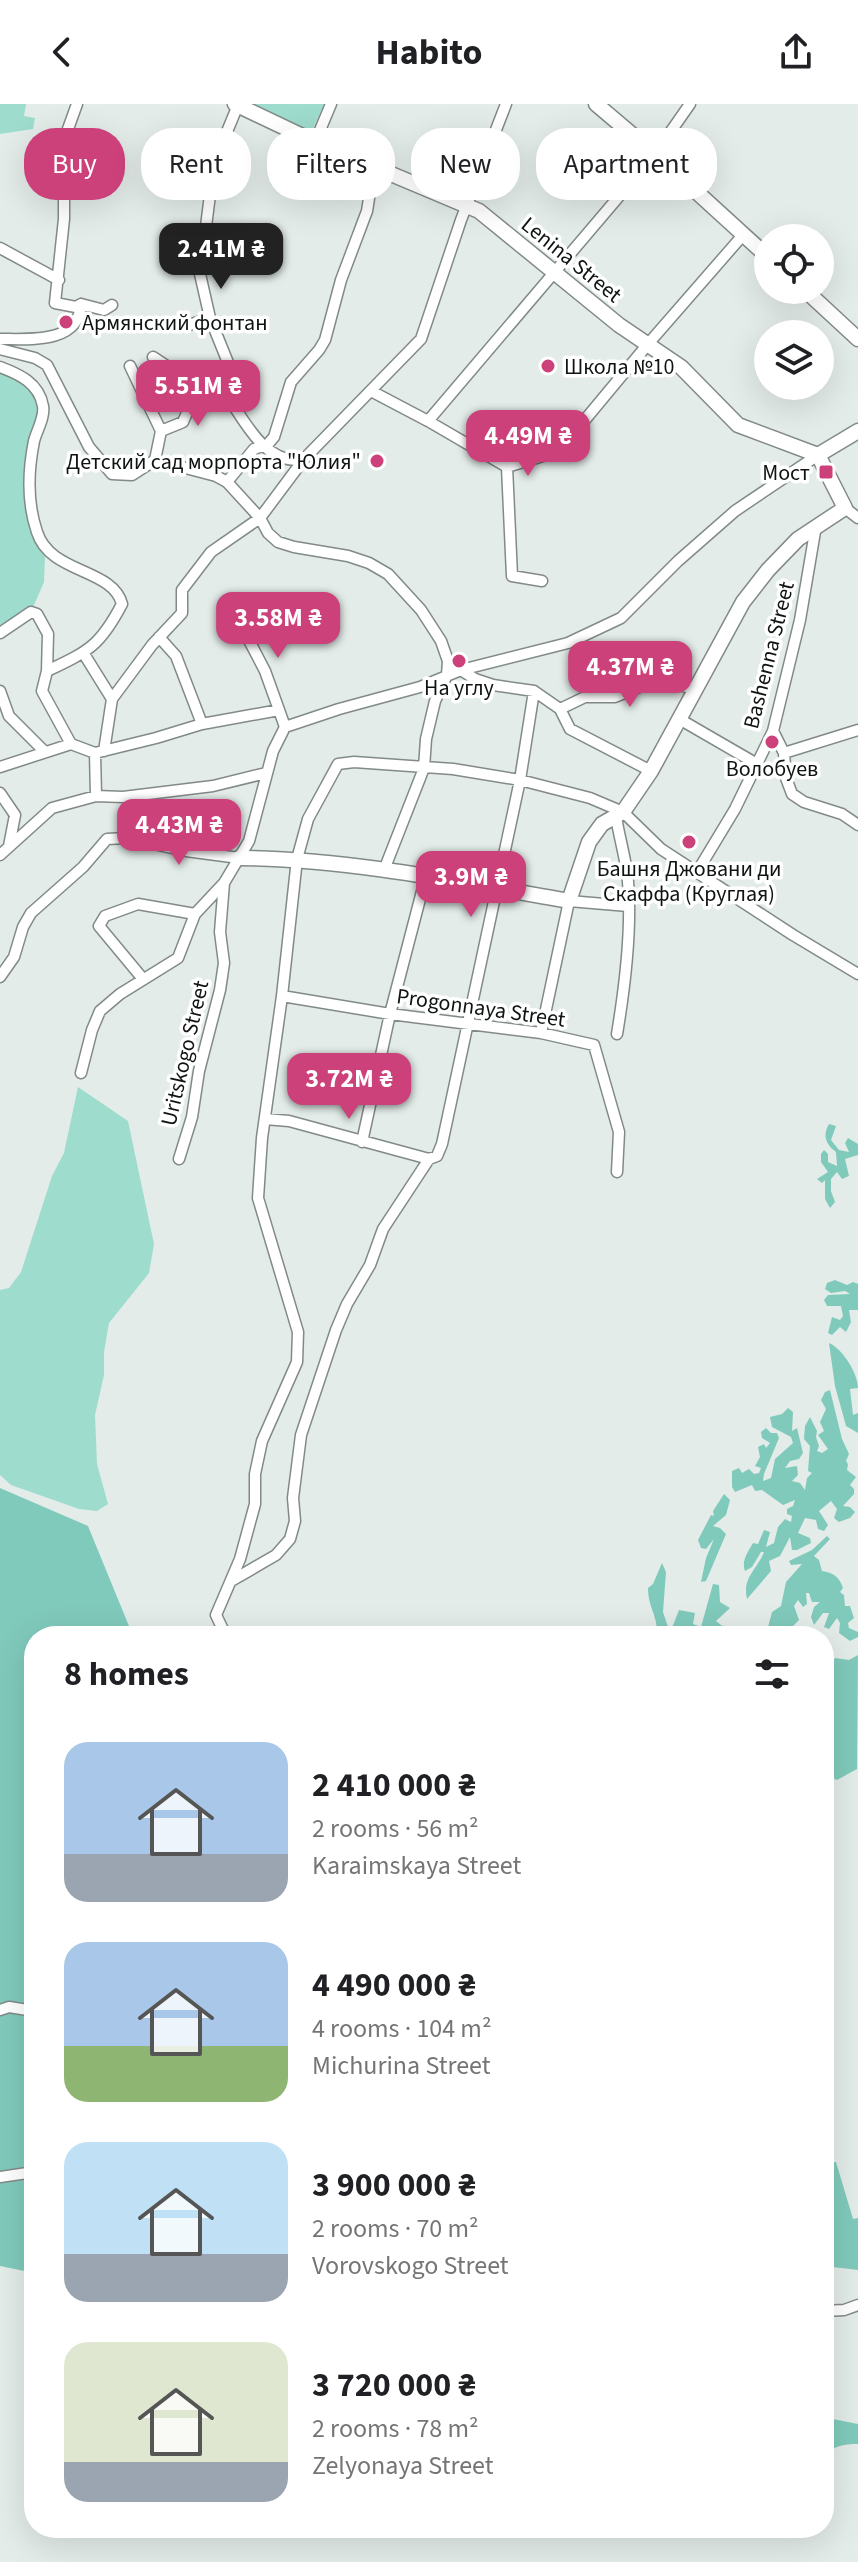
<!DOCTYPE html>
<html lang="en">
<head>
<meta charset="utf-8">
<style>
	body { margin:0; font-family:"Source Sans 3",sans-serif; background:#f2f2f2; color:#202124; height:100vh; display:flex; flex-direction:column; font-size:30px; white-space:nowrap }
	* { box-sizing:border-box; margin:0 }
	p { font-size:26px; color:#757577 }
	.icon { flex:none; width:44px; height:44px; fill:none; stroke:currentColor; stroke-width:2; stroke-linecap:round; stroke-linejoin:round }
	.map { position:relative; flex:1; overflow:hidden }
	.panel { position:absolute; left:24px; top:1522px; width:810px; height:912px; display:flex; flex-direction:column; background:#fff; border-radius:32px; box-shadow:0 8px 32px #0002 }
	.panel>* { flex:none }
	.banner { position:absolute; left:24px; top:24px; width:810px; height:72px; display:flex; gap:16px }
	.buttons { position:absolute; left:754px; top:120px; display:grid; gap:16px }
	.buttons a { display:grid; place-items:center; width:80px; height:80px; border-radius:50%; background:#fff; box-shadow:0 8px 32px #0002; font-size:40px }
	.price { position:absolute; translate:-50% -68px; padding:0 18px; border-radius:16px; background:#cc4179; color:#fff; font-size:26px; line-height:52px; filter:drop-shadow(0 2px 4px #0008) }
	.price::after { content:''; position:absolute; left:50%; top:48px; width:24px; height:18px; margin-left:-12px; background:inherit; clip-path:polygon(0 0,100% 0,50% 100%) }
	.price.current { background:#222; color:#fff }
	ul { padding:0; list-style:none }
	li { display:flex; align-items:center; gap:24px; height:200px; padding:0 40px }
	li span { display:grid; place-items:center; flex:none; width:224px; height:160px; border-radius:24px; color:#555 }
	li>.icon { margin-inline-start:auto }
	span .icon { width:96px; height:96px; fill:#fffc; stroke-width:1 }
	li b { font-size:34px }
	h2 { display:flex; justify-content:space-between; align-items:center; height:96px; padding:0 40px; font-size:34px }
	.chip { padding:0 28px; border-radius:32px; background:#fff; box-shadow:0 8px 32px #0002; font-size:28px; line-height:72px }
	.chip.current { background:#cc4179; color:#fff }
	header { display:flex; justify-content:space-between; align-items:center; height:104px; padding:0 40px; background:#fff; font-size:36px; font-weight:700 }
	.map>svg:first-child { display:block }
	.green { fill:#9edcce }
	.forest { fill:#80cabb }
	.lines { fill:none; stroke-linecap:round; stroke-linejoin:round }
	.street-casing { stroke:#828a88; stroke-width:13 }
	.secondary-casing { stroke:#828a88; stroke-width:17 }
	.street { stroke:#fff; stroke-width:10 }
	.secondary { stroke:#fff; stroke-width:14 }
	.poi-dot { fill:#cc4179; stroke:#fff; stroke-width:3 }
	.labels { text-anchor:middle; stroke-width:7; stroke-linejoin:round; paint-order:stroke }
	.street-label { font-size:22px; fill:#101313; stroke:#fff }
	.poi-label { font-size:22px; fill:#101313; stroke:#fff }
</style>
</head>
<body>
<header><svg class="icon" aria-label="back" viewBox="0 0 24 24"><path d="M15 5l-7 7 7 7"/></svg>Habito<svg class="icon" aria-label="share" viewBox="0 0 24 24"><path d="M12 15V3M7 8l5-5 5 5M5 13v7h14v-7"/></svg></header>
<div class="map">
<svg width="858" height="2458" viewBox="0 0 858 2458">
	<rect width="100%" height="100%" fill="#e3ece9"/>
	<path class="green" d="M0,0H26L24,12L35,14L33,25L0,30Z
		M250,0H324L312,27Z
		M0,266C8,270 21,275 27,281C52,305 26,349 24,377C23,402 30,434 45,453L44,478L31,508L0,526Z
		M78,983L128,1017L154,1140L149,1169L109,1219L104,1248V1271L95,1311L97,1360L108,1400L97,1407L79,1405L11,1381L0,1371V1186L9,1184L21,1168L52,1072L64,1049Z"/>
	<path class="forest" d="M829,1020L836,1022L831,1036L839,1046L849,1048L845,1039L848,1034L858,1040V1051L845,1055L849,1072L842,1075L837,1068L831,1075V1087L835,1098L830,1104L825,1095V1076L822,1079L817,1075L828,1068L821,1058V1050L824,1046L828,1050V1058L837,1062L836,1048C826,1040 822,1032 829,1020Z
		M835,1176L847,1181L853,1178L858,1180V1206H849L851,1218L846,1228L840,1223L832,1231L828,1229L832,1213L840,1216L843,1212L841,1202H827L824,1196L828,1191L850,1190L845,1187L831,1189L825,1185L827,1179Z
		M829,1239C843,1245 858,1270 858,1284L850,1285L853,1311L858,1309V1329L846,1322L835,1282Z
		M830,1286L842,1335L849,1350L846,1357L848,1360L847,1366L856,1373L850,1381L854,1385V1390L843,1402L850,1403L855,1408L850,1414L839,1418L834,1414L837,1405L831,1397L819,1407L828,1421L824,1427L818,1425L816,1416L805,1414L798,1429L810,1434L811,1439L797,1446H792L790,1433L780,1452L769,1457L771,1467L747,1495C742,1473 757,1466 764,1448H761L752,1463L745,1467C741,1457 748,1448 753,1439L758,1440L764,1426L770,1428L766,1443L774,1439L778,1423L785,1415L791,1418L792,1412L787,1410V1405L793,1402L795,1396L783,1401L762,1386L755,1387L752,1381L735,1388L732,1383V1367L739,1364L742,1369L749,1365L754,1370L759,1369L761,1364L755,1362L760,1353L758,1343L764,1340L766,1344L770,1339L762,1334L761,1328L766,1324L771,1329H777L779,1334L764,1370L763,1377L771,1374L775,1355L793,1339L791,1333L772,1323L770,1313L782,1310L788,1304L793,1308L792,1327L797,1324L803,1349L799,1355L790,1357L785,1364L797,1362L798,1371L792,1377L800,1379L805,1386L807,1374L812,1369L808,1367L810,1342L804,1335L805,1322L810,1313L817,1327L816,1333L819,1342L817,1347L822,1349L828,1345L818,1331L824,1327L820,1318L826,1305L821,1296L825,1288Z
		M0,1384L88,1422L131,1527L128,1532H34V2169L0,2162Z
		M724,1390L730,1396L726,1411L713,1422L720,1424L726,1430L706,1477L701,1478L706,1454L714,1435L706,1445L701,1444L698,1436L711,1411L714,1412L713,1407Z
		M827,1432L830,1435L814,1452L819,1456L822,1467C833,1469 839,1472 843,1484L840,1488L844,1491L845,1502H850L854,1514L848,1519L849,1524L858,1528V1533L850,1537L839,1529L840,1519L837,1514L829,1525L824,1523L829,1509H823L814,1521L811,1513L814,1503L820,1498H812L809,1489H806L807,1500L803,1503L798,1496L794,1502L799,1516L793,1522L792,1532H783V1523L776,1526V1532H769L767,1527L772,1508L781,1502L786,1478L802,1460L791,1461L789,1457L812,1446Z
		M662,1459L666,1468L663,1508L670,1529L679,1506L695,1509L693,1520L701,1523L713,1480L719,1481L720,1498L730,1504L716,1517L726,1525L727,1532H657C658,1511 648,1504 648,1484L653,1480Z
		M858,1551L857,1665L837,1676L830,1673L824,1685V1666L832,1660L824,1649V1569L835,1554L849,1556Z
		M836,2058L853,2115L858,2114V2166L824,2162V2059Z
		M824,2311L828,2314L858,2320V2340C844,2340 827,2342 824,2358Z"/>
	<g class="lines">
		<defs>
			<path id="street" d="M77,0L64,36V115L55,199L76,203L81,200
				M238,1L214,59L200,170L210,214L235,276L232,299C248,324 269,362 304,355
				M315,38L331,0
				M0,144L59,176
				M148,219L186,222L210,214
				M0,235C30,235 79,240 81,200L104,206L112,201
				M0,245L35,254L47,261L89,343L112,370L132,371L155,356L216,372L227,378L254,345L268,340L274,333L291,278L319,246L325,236L341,176L367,107L374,63
				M153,253L198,283L235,276
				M130,262L161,327L155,356
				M0,263C19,270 39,279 43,302C45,313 37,326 34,337C28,367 27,399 37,428C50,470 113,464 122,500C100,542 89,547 47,567L42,587L71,640
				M371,287L428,317L507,363L559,347L648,240L743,131
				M428,317L655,50L690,0
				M161,327L183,318L198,283
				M507,363L512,472L542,477
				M227,378L260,414L268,429L278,438L294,443L348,452L369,459L388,470L421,506L441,537L448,557L447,571L435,597L426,635L424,664L384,766
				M845,404L858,414
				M241,521L265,567L279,606
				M0,529L31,508L37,510L48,530L47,567
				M159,533L176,552L202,620
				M84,550L112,595
				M461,566L475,575L493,581L534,587L560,605L570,625L651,667
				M0,587L9,612L44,647
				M560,605L585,593H615L656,576L696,585
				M681,616L757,660
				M285,623L339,605L420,583L461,566L568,539L621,514L678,457L735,407L818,351
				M773,627L784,649L786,674L792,690L804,698L842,710L858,721
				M104,647L112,595L152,541L182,509V486L211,448L260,414L304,355L421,235L461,116L506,0
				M95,649L96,692
				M784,649L858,626
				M0,663L71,640L95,649L156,634L202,620L279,606L285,623
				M0,689L15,711L9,742
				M616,713C619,731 624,749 627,768C633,817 625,882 617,930
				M0,751L52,704L96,692L123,693L213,682L266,669
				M697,768L735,705L773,627L800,516L816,422
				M0,873L14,853L23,823L31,809L83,763L107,735L126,734L186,747L239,754
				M143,875L99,822L105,812L138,800L195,810
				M282,892L390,910L541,929L594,941L619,1028L617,1068
				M541,929L569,797L628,802
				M81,969L92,926L100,907L120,890L178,854L195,810L224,779
				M265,1015L289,1017L429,1055L437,1052L442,1040L520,676L534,587
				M362,1038L390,910L426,772
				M179,1055L192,1013L199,967L220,886L224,859L220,828L224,779L249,737L273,647L285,623
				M233,1476L276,1451L290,1435L295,1417L293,1394L301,1331L336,1226L347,1200L370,1161L383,1125L429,1055
				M226,1532L216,1511L240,1455L255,1400V1370L262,1337L297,1258L298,1228L258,1094L262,1034L282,892L297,755L308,715L338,660L354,658L453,665L520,676L590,694L623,708L661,745L793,831L858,870
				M0,1906L9,1903L34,1907
				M0,2073L34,2068
				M824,2207L844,2206L858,2201"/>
			<path id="secondary" d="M235,0L315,38L479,107L619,221L681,263L738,321L818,351
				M596,0L655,50L768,153
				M805,186L858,235
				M818,351L858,327
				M239,754C350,755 460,778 569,797L589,738L602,720L623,708L651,667L743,498L768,466L798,435L845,404L818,351"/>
		</defs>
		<use href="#street" class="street-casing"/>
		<use href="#secondary" class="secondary-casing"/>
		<use href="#street" class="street"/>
		<use href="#secondary" class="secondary"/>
	</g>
	<g class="poi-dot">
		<circle cx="66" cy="218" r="8"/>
		<circle cx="548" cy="262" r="8"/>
		<circle cx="377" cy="357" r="8"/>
		<rect x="818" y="360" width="16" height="16" rx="4"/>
		<circle cx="459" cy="557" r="8"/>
		<circle cx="772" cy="638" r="8"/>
		<circle cx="689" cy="738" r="8"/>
	</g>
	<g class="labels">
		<g class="street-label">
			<text transform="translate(572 155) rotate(39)" y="8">Lenina Street</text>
			<text transform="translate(768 551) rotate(-76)" y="8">Bashenna Street</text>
			<text transform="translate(481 903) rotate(8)" y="8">Progonnaya Street</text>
			<text transform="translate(184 949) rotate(-77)" y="8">Uritskogo Street</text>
		</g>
		<g class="poi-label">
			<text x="82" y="226" text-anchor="start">Армянский фонтан</text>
			<text x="564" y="270" text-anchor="start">Школа №10</text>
			<text x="361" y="365" text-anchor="end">Детский сад морпорта "Юлия"</text>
			<text x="810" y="376" text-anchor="end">Мост</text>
			<text x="459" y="591">На углу</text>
			<text x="772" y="672">Волобуев</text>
			<text x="689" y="772">Башня Джовани ди<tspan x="689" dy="25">Скаффа (Круглая)</tspan></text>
		</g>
	</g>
</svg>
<div class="buttons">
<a><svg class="icon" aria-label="locate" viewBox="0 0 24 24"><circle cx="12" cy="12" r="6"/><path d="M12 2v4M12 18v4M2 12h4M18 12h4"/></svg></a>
<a><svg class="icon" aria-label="layers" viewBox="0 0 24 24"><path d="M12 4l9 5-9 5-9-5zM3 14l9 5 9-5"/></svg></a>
</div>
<b class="price current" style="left:221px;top:187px">2.41M ₴</b>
<b class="price" style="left:198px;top:324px">5.51M ₴</b>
<b class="price" style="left:528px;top:374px">4.49M ₴</b>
<b class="price" style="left:278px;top:556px">3.58M ₴</b>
<b class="price" style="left:630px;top:605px">4.37M ₴</b>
<b class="price" style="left:179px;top:763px">4.43M ₴</b>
<b class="price" style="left:471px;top:815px">3.9M ₴</b>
<b class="price" style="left:349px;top:1017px">3.72M ₴</b>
<div class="banner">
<a class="chip current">Buy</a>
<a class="chip">Rent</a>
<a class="chip">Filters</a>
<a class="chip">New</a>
<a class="chip">Apartment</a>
</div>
<section class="panel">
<h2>8 homes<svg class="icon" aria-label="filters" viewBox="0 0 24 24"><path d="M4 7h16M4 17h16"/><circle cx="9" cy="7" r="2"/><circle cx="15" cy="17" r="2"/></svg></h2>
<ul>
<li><span style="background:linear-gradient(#a9c7e8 70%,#9aa5b1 0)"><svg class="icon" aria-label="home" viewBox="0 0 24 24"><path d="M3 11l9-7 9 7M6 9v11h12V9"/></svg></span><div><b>2 410 000 ₴</b><p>2 rooms · 56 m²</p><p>Karaimskaya Street</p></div></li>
<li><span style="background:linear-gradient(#a9c7e8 65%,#8fb573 0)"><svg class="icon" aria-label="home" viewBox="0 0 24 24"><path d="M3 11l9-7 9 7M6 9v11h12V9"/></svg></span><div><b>4 490 000 ₴</b><p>4 rooms · 104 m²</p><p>Michurina Street</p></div></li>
<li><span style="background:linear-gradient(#bfe0f5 70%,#9aa5b1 0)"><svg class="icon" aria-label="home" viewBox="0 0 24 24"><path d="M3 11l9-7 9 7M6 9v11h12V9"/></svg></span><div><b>3 900 000 ₴</b><p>2 rooms · 70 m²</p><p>Vorovskogo Street</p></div></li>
<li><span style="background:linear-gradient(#dfe7d0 75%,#9aa5b1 0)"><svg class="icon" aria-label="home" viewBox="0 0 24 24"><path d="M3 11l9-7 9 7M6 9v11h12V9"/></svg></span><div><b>3 720 000 ₴</b><p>2 rooms · 78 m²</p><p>Zelyonaya Street</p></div></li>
</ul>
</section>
</div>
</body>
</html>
